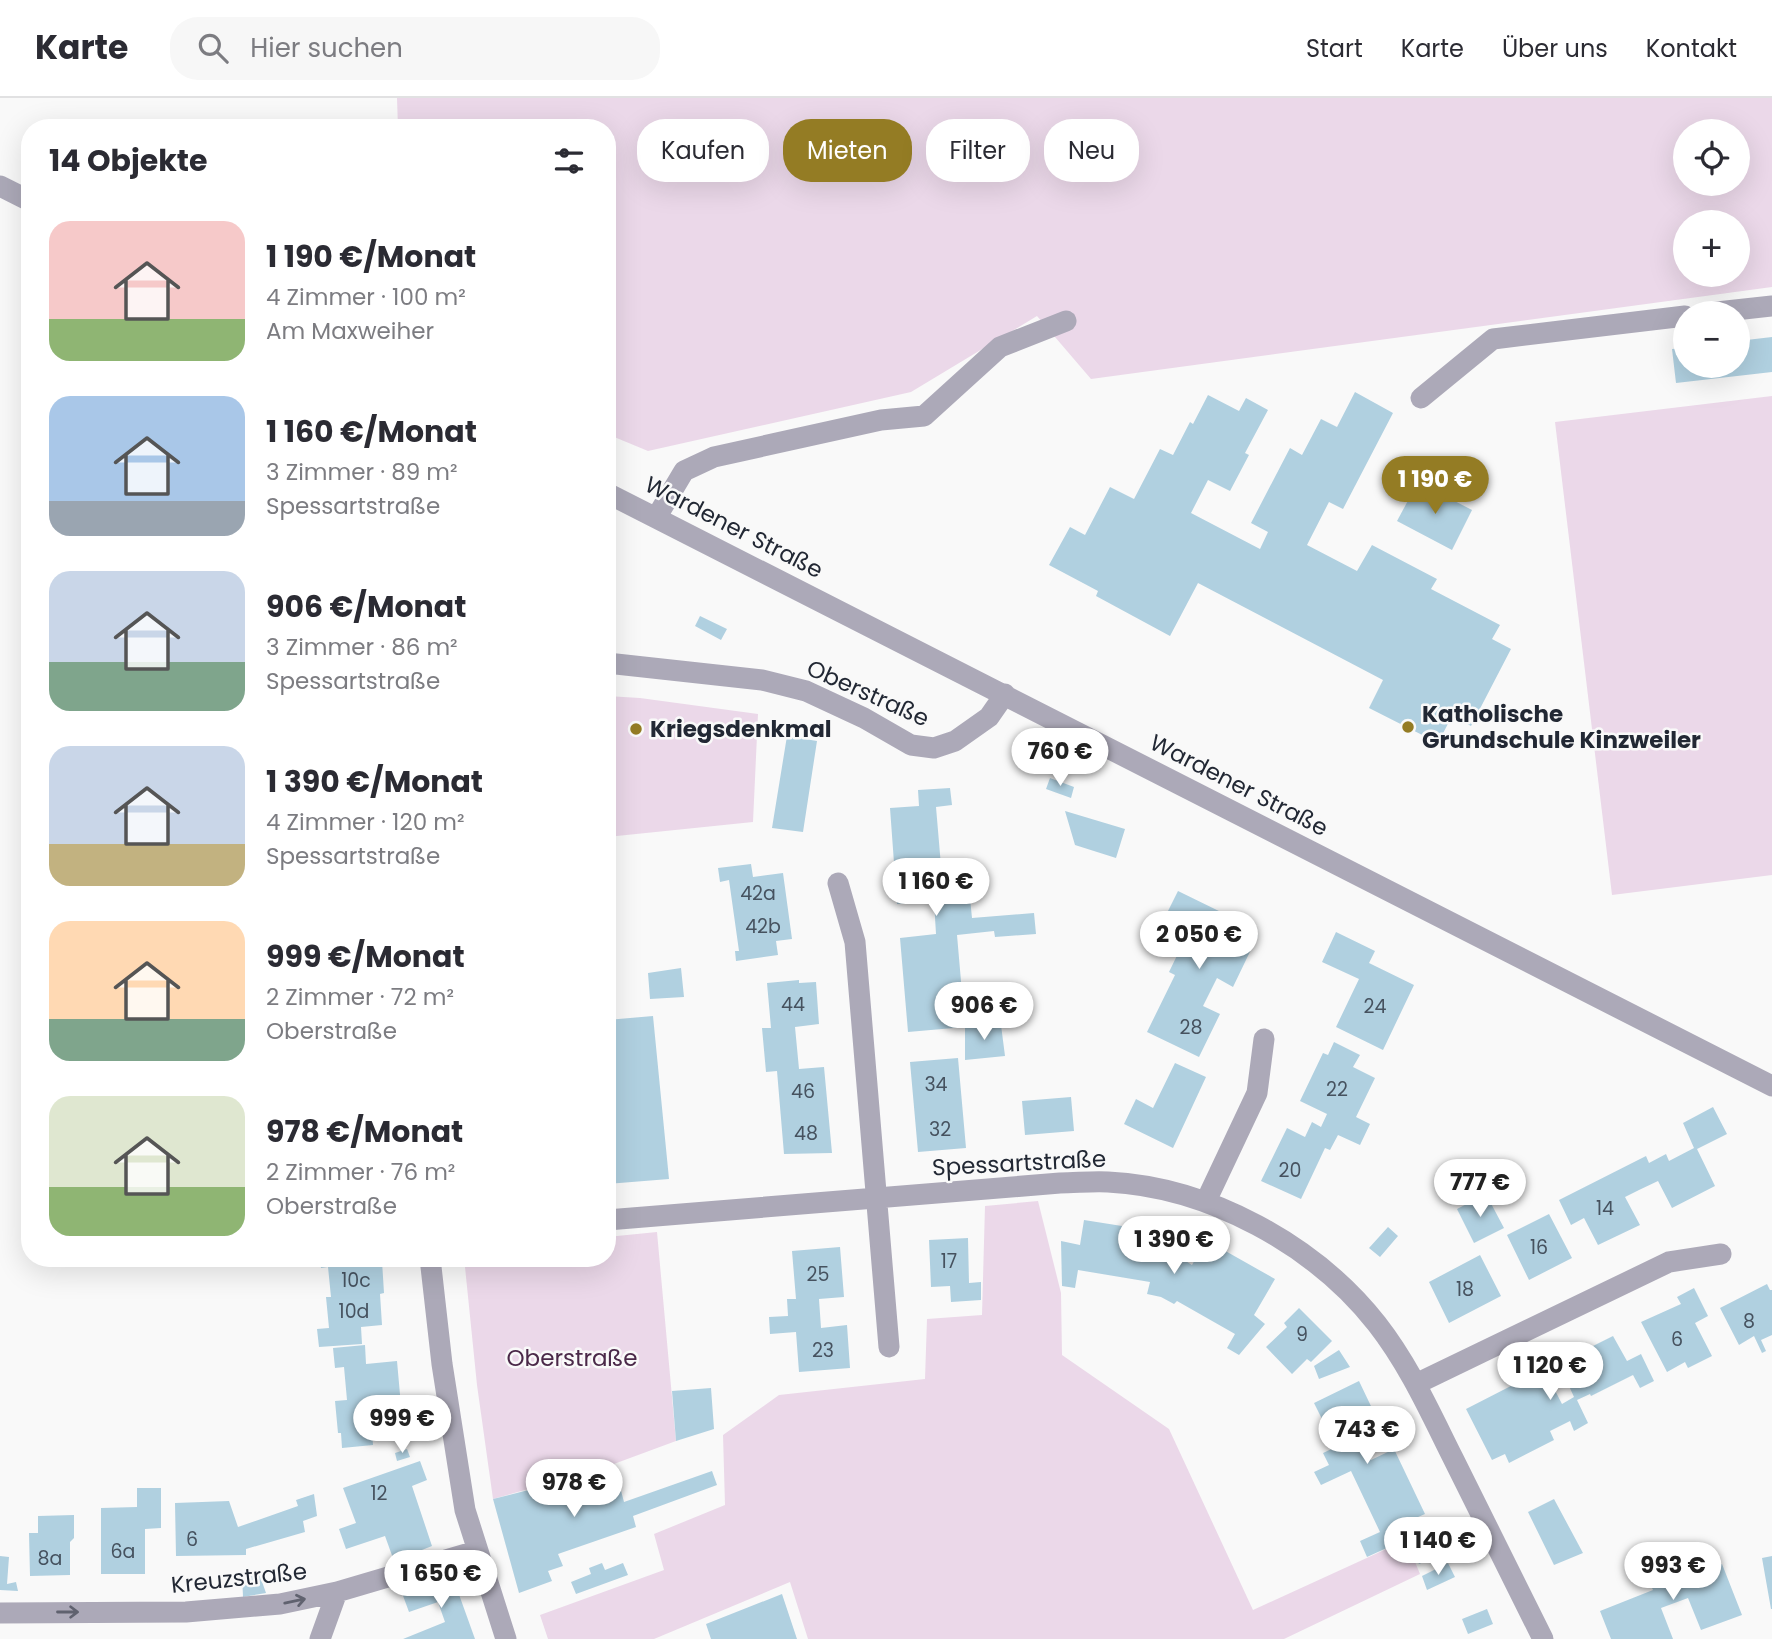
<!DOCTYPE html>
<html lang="de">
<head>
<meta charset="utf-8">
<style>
	body { margin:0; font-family:Poppins,sans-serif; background:#f7f7f7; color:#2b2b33; height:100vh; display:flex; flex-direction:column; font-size:26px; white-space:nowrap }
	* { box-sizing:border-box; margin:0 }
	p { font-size:23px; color:#7c7c81 }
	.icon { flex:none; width:38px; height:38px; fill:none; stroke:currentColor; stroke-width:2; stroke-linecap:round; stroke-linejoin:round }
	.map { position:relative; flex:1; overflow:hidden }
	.side { position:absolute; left:21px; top:21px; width:595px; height:1148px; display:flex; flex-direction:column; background:#fff; border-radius:28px; box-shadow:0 7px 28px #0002 }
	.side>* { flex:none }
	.hud { position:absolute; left:637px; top:21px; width:665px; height:63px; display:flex; gap:14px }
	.tools { position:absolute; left:1673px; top:21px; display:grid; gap:14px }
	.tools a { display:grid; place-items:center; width:77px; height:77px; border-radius:50%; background:#fff; box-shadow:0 7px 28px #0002; font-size:35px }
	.price { position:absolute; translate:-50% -60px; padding:0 16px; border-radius:24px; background:#fff; color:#222; font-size:23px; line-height:46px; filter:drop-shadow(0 2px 4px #0008) }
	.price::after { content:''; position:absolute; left:50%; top:42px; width:21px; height:16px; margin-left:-10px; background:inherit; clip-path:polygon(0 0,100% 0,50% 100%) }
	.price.active { background:#947c24; color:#fff }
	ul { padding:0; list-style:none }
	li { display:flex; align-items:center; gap:21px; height:175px; padding:0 28px }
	li span { display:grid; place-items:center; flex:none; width:196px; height:140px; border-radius:21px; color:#555 }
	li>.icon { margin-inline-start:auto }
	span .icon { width:84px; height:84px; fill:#fffc; stroke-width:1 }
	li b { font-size:30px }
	h2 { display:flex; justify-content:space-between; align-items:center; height:84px; padding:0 28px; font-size:30px }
	.chip { padding:0 24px; border-radius:28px; background:#fff; box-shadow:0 7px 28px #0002; font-size:24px; line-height:63px }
	.chip.active { background:#947c24; color:#fff }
	header { display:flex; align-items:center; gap:42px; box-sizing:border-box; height:98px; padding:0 35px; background:#fff; border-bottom:2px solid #e1e1e2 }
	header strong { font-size:33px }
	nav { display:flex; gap:38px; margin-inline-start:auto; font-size:24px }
	.search { width:490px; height:63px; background:#f7f7f7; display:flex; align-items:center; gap:18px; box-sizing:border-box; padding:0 24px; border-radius:28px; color:#7c7c81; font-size:26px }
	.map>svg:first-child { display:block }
	.green { fill:#ebd8e9; fill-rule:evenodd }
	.building { fill:#b0d0e0 }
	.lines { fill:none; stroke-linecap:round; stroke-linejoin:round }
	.minor { stroke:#aca9b8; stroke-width:21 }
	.oneway { stroke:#60626f }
	.poi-dot { fill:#947c24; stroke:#f9f9f9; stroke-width:2.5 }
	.labels { text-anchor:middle; stroke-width:5; stroke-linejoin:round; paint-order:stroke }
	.number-label { font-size:19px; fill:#46525f }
	.street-label { font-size:23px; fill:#222834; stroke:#f9f9f9 }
	.poi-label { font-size:23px; font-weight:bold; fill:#222834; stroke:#f9f9f9; text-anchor:start }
	.park-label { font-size:23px; fill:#4b2949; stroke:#f9f9f9 }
</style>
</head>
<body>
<header>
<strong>Karte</strong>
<div class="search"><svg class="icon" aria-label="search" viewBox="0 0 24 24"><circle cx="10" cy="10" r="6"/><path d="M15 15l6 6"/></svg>Hier suchen</div>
<nav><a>Start</a><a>Karte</a><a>Über uns</a><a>Kontakt</a></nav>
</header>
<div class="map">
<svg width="1772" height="1541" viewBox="0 0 1772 1541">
	<rect width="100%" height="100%" fill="#f9f9f9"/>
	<path class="green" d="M397,0H1772V189L1091,281L1037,218L911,294L648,353L607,336V30H398ZM1685,33H1738V86H1685ZM1685,124H1738V177H1685Z
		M1772,298V777L1612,797L1555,324Z
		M607,598L640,600L758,616L753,724L607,739Z
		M1038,1103L1061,1195L1062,1257L1169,1331L1253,1512L1406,1442L1420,1476L1284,1541H808L790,1484L654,1541H548L540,1517L664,1472L654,1436L725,1407L723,1337L779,1297L925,1281L927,1221L982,1217L985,1108Z
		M657,1134L676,1343L603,1370L493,1401L477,1287L465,1169L476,1160H607V1139Z"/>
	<path class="building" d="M1772,239V274L1676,285L1672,251L1685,250V268H1738V243Z
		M1355,294L1393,315L1343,411L1329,404L1307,447L1357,473L1372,447L1437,481L1431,491L1500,527L1492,541L1511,551L1471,628L1452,618L1438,645L1369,610L1383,582L1198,485L1170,538L1096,498L1098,493L1049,467L1070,429L1085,437L1110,389L1134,401L1160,351L1173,357L1190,324L1193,326L1208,297L1239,313L1246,300L1268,312L1245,355L1249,357L1230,393L1208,382L1191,415L1260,451L1268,434L1251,425L1290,350L1302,357L1321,321L1337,329Z
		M1418,384L1472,412L1452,452L1397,423Z
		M700,518L727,531L721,542L695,528Z
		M787,638L817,643L803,734L772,730Z
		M1050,680L1074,689L1071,700L1046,691Z
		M950,690L952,707L936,709L944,803L970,800L972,820L1034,815L1036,836L995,839L994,833L957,837L965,929L908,934L900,840L936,836L934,803L897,806L890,710L919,708L918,692Z
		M1065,713L1125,731L1116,760L1075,747Z
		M751,766L753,779L783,775L792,841L776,843L778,857L736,863L735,853H739L729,782L720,784L718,770Z
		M1178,793L1223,815L1221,819L1258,837L1233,889L1217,880L1203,908L1220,916L1199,959L1147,934L1175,877L1169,874L1186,839L1161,827Z
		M1336,834L1375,853L1369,865L1414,887L1383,952L1336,929L1359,881L1322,864Z
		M681,870L684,899L650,901L648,875Z
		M799,882V885L816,884L819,926L795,929L799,971L824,969L832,1055L784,1056L777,973L766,974L762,930H771L767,885Z
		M653,918L669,1081L607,1086V922Z
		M1001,927L1005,958L965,962V929Z
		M1334,944L1360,957L1353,969L1375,980L1356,1019L1370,1026L1360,1047L1338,1037L1330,1052L1325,1050L1301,1101L1261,1083L1287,1030L1305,1039L1312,1024L1321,1029L1327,1016L1300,1003L1323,955L1328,957Z
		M958,960L966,1050L918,1054L910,964Z
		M1175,965L1206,979L1173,1050L1124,1026L1136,1001L1153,1010Z
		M1071,999L1074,1033L1025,1037L1022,1003Z
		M1713,1009L1727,1036L1697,1051L1715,1088L1672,1110L1658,1083L1639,1092L1625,1099L1640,1127L1598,1147L1584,1120L1571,1127L1559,1102L1646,1058L1649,1065L1666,1056L1669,1063L1694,1050L1683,1025Z
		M1486,1096L1504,1130L1474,1145L1457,1111Z
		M1549,1116L1572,1160L1529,1182L1507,1137Z
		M1084,1122L1160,1134L1156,1154L1176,1157L1192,1167L1206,1142L1275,1181L1254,1217L1265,1226L1239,1257L1227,1250L1235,1236L1177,1203L1174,1206L1161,1199L1147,1196L1150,1184L1078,1172L1075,1190L1062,1188L1061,1143L1080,1147Z
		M1388,1129L1398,1138L1380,1159L1369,1150Z
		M968,1140L969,1185L981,1184V1202L951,1204L950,1188L931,1189L929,1142Z
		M840,1149L844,1199L819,1201L821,1230L847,1227L850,1270L799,1274L796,1234L770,1236L769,1219L788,1218L787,1201H796L792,1153Z
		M1480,1157L1501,1198L1449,1225L1429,1184Z
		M320,1160H360L361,1165L382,1163L384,1195L380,1196L382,1227L361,1229L362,1246L319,1249L317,1231L329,1230L326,1199H331L328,1169L321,1170Z
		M1767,1186L1770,1192H1772V1237L1761,1242L1766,1253L1762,1255L1754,1238L1739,1247L1720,1210Z
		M1694,1190L1708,1218L1695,1225L1712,1258L1688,1270L1685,1264L1667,1274L1641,1224L1681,1206L1677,1199Z
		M1299,1210L1332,1243L1311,1264L1307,1261L1292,1276L1266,1249L1287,1229L1284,1225Z
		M1613,1238L1627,1263L1641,1256L1654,1283L1640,1290L1633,1277L1591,1298L1590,1296L1577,1302L1588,1325L1574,1333L1570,1323L1550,1333L1554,1342L1509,1365L1505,1356L1492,1362L1466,1311L1544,1271L1562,1306L1574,1299L1569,1288L1582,1281L1571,1259Z
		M365,1247L366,1266L397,1263L403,1330L372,1333L373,1347L342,1350L341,1335H338L335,1303L347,1302L344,1269L335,1270L333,1250Z
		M1339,1252L1350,1269L1319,1281L1314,1268Z
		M1359,1283L1380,1327L1359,1337L1371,1362L1394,1351L1425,1416L1395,1429L1402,1443L1367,1459L1360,1443L1380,1434L1351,1373L1321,1387L1314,1374L1329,1367L1323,1355L1336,1349L1314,1305Z
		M711,1290L714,1331L676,1343L672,1293Z
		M407,1351L410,1359L397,1363L395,1355Z
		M420,1363L427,1382L412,1388L432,1448L394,1463L385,1438L346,1451L339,1431L356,1425L343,1390Z
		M615,1370L624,1404L712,1373L717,1387L633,1418L636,1429L558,1456L563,1468L548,1473L552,1483L519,1495L493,1401Z
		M137,1390H161V1430L145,1431V1476H101V1410L137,1409Z
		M314,1396L317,1418L303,1423L305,1434L246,1451V1457L176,1458L175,1405L229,1403L238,1429L298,1408L296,1402Z
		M1554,1401L1583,1455L1554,1467L1528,1414Z
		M74,1417V1440L70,1444V1477L30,1478L29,1435H38V1418Z
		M1431,1429L1444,1455L1419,1466L1407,1440Z
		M1679,1455L1688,1479L1722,1466L1742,1517L1701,1532L1688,1500L1661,1510L1673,1541H1611L1600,1513L1653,1492L1646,1477L1661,1471L1657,1463Z
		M0,1458L9,1459L7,1486L16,1484L18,1493L0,1492Z
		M1772,1458V1511H1771L1762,1460Z
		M602,1465L605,1472L623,1465L628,1477L576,1496L571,1484L591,1476L589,1470Z
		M1448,1465L1455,1479L1427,1492L1422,1478Z
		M259,1475L266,1495L243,1499L242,1476Z
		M452,1477L475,1541H403L445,1524L438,1504L409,1514L402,1495Z
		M782,1496L797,1541H711L706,1526Z
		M1487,1511L1493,1526L1468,1536L1462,1521Z"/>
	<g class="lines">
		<path class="minor" d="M0,88L30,103
			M1708,215L1772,208
			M1421,300L1493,241L1685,218
			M607,395L1772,988
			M656,420L684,373L714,359L881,322L924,318L1000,249L1066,223
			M607,565L762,582L806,593L864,620L911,647L934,650L955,643L989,619L1005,596
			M838,785L855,844L889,1249
			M1206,1103L1257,995L1264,941
			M607,1122L1060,1085C1076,1085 1092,1083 1108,1084C1209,1089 1315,1147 1377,1226C1409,1267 1430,1314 1453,1360C1483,1421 1513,1481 1543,1541
			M430,1160L442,1266L465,1412L506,1541
			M1416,1286L1669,1164L1721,1156
			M0,1515L186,1514L280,1506L337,1494L476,1453
			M320,1541L337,1494"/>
	</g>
	<defs><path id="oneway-shaft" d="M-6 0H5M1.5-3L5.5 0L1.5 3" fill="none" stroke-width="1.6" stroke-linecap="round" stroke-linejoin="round" transform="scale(1.75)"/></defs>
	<g class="oneway">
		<use href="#oneway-shaft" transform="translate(295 1503) rotate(-12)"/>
		<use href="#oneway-shaft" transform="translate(68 1514)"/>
	</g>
	<g class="poi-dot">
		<circle cx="1408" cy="629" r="7"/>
		<circle cx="636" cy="631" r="7"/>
	</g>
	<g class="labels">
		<g class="number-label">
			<text x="758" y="802">42a</text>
			<text x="763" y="835">42b</text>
			<text x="793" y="913">44</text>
			<text x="1375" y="915">24</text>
			<text x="1191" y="936">28</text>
			<text x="936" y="993">34</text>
			<text x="1337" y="998">22</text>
			<text x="803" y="1000">46</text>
			<text x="940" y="1038">32</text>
			<text x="806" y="1042">48</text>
			<text x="1290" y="1079">20</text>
			<text x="1605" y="1117">14</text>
			<text x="1539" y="1156">16</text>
			<text x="949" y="1170">17</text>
			<text x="818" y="1183">25</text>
			<text x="356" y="1189">10c</text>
			<text x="1465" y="1198">18</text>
			<text x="354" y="1220">10d</text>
			<text x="1749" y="1230">8</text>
			<text x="1302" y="1243">9</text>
			<text x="1677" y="1248">6</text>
			<text x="823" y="1259">23</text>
			<text x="379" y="1402">12</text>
			<text x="192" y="1448">6</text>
			<text x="123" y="1460">6a</text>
			<text x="50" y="1467">8a</text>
		</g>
		<g class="street-label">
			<text transform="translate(734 429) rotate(27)" y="8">Wardener Straße</text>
			<text transform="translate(868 595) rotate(24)" y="8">Oberstraße</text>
			<text transform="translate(1239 687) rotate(27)" y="8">Wardener Straße</text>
			<text transform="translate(1019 1065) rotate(-3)" y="8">Spessartstraße</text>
			<text transform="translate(239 1480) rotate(-6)" y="8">Kreuzstraße</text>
		</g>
		<g class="poi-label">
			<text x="1422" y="624">Katholische<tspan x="1422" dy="26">Grundschule Kinzweiler</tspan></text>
			<text x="650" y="639">Kriegsdenkmal</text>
		</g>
		<g class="park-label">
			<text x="572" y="1268">Oberstraße</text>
		</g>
	</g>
</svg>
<div class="tools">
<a><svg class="icon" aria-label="locate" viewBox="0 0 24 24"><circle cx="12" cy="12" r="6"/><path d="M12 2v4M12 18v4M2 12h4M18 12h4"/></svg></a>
<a>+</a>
<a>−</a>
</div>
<b class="price active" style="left:1435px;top:418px">1 190 €</b>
<b class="price" style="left:1060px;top:690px">760 €</b>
<b class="price" style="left:936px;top:820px">1 160 €</b>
<b class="price" style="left:1199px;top:873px">2 050 €</b>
<b class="price" style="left:984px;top:944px">906 €</b>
<b class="price" style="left:1480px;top:1121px">777 €</b>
<b class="price" style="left:1174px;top:1178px">1 390 €</b>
<b class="price" style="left:1550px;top:1304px">1 120 €</b>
<b class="price" style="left:402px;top:1357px">999 €</b>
<b class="price" style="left:1367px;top:1368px">743 €</b>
<b class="price" style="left:574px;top:1421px">978 €</b>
<b class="price" style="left:1438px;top:1479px">1 140 €</b>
<b class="price" style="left:1673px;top:1504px">993 €</b>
<b class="price" style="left:441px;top:1512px">1 650 €</b>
<div class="hud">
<a class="chip">Kaufen</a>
<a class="chip active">Mieten</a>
<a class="chip">Filter</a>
<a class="chip">Neu</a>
</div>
<section class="side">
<h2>14 Objekte<svg class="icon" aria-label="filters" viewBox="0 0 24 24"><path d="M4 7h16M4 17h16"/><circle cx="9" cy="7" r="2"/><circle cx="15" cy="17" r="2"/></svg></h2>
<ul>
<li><span style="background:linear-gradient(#f6c9c9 70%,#8fb573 0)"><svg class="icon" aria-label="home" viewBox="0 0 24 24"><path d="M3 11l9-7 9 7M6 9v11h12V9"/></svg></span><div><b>1 190 €/Monat</b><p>4 Zimmer · 100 m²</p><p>Am Maxweiher</p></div></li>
<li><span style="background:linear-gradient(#a9c7e8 75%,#9aa5b1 0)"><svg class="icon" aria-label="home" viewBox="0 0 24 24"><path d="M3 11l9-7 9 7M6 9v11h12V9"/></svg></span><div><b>1 160 €/Monat</b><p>3 Zimmer · 89 m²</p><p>Spessartstraße</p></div></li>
<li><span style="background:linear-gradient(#c9d6e8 65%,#7fa58c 0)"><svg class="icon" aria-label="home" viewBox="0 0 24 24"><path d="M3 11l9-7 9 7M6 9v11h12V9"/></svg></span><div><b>906 €/Monat</b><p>3 Zimmer · 86 m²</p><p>Spessartstraße</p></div></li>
<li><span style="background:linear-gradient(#c9d6e8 70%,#c2b280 0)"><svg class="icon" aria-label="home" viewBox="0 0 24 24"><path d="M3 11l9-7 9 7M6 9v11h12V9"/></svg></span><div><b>1 390 €/Monat</b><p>4 Zimmer · 120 m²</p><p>Spessartstraße</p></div></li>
<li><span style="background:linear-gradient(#ffd9b3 70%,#7fa58c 0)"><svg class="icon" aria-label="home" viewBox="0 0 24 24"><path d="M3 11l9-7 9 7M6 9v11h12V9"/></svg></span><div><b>999 €/Monat</b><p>2 Zimmer · 72 m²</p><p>Oberstraße</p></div></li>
<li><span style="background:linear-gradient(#dfe7d0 65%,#8fb573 0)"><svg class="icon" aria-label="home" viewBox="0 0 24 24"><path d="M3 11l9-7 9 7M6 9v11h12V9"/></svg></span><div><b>978 €/Monat</b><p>2 Zimmer · 76 m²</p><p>Oberstraße</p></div></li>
</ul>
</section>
</div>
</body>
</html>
